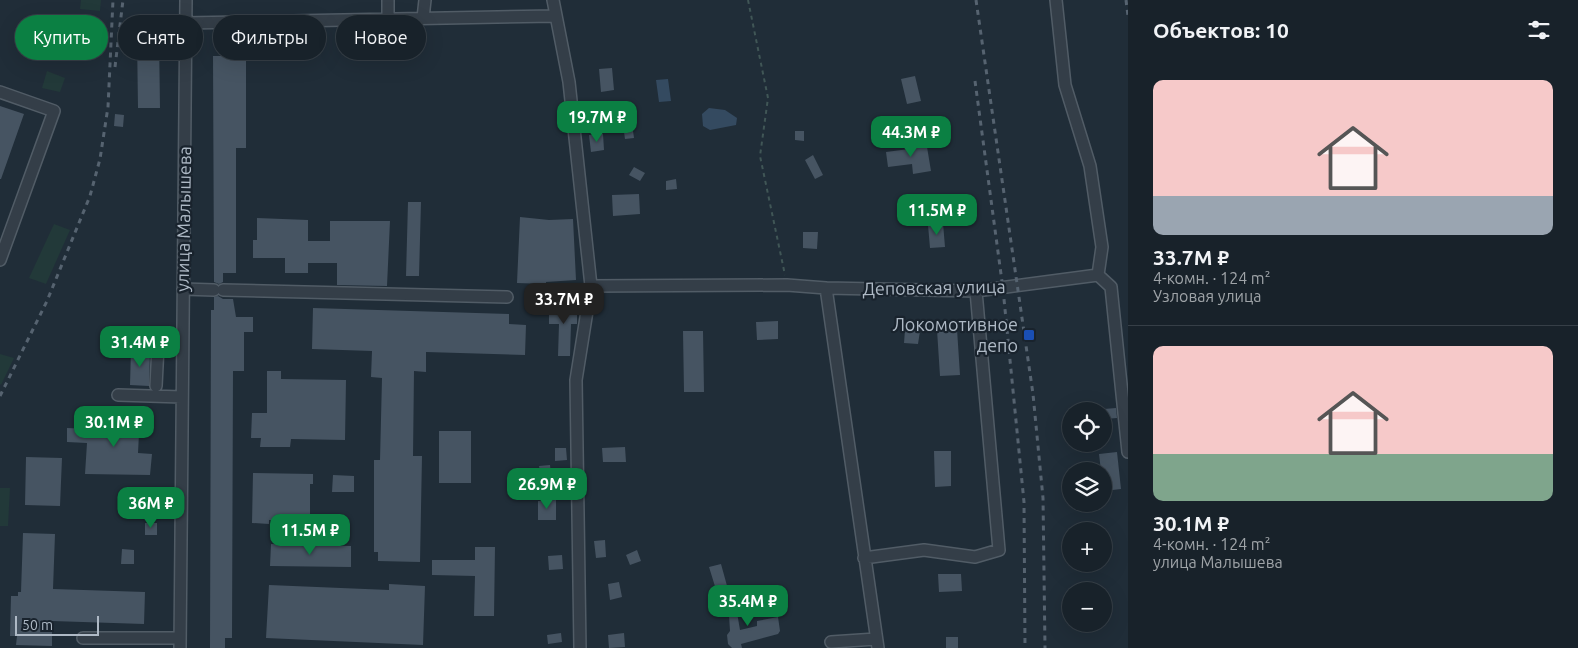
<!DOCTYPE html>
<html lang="ru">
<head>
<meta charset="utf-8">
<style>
	body { margin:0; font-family:Ubuntu,sans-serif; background:#252f36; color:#f1f3f6; height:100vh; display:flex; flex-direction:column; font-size:19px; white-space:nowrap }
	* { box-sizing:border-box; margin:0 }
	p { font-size:16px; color:#9fa4a8 }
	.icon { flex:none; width:28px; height:28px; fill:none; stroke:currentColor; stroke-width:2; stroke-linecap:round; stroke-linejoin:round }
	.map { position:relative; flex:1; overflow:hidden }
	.sheet { display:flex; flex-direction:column; background:#18222a; width:450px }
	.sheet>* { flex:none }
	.banner { position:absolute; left:15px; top:15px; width:475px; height:45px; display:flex; gap:10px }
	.fabs { position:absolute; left:1062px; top:402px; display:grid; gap:10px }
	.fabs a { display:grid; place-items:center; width:50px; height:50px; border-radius:50%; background:#18222a; box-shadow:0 5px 20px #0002,0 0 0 1px #363f47; font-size:25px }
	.scale { position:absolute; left:15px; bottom:12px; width:84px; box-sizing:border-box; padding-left:5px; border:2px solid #aeb9c5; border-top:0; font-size:14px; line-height:18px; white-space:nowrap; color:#aeb9c5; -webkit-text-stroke:4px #19232d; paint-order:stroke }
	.price { position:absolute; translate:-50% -42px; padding:0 11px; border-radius:10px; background:#0b8043; color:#fff; font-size:16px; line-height:32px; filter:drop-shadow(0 1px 2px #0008) }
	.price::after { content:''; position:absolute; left:50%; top:30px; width:15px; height:11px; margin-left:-8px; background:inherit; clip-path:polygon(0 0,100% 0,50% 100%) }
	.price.selected { background:#222; color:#fff }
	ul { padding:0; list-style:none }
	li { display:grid; align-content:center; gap:10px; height:265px; padding:0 25px }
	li+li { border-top:1px solid #363f47 }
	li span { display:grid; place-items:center; height:155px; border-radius:10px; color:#555 }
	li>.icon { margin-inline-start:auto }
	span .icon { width:90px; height:90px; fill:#fffc; stroke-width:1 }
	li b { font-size:21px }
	h2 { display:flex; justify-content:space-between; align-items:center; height:60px; padding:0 25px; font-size:21px }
	.tag { padding:0 18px; border-radius:22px; background:#18222a; box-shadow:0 5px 20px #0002,0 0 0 1px #363f47; font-size:18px; line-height:45px }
	.tag.selected { background:#0b8043; color:#fff }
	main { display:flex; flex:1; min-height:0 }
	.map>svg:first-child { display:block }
	.green { fill:#223939 }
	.water { fill:#344a60 }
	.building { fill:#465462 }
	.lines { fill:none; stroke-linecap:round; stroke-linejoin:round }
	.minor-casing { stroke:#515c66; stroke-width:14 }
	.path { stroke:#405656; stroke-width:2; stroke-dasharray:4 4; stroke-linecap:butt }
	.minor { stroke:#343e48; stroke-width:11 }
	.rail { stroke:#566370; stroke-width:3; stroke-dasharray:5 5; stroke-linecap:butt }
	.transit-dot { fill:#1a4fb4; stroke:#19232d; stroke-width:2 }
	.labels { text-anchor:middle; stroke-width:4.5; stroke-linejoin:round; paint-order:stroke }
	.street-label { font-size:18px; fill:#aeb9c5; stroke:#19232d }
	.poi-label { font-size:18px; fill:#aeb9c5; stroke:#19232d; text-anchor:end }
</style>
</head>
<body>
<main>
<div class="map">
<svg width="1128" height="648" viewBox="0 0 1128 648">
	<rect width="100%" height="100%" fill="#202d38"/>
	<path class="green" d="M81,0H101L100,11L80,9Z
		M47,71L65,78L60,92L42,88Z
		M54,224L70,230L46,284L29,278Z
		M0,354L14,358L1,385L0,384Z
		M0,488H10L8,526H0Z"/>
	<path class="water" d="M668,79L671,101L659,102L656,80Z
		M709,108L725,110L737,118L736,125L710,130L703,126L702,114Z"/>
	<path class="building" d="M159,36L160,108H138L137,37Z
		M268,46H285V57H268Z
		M213,56H246V148H236V273H223V282L219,284L214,282Z
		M612,68L614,90L601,92L599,69Z
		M915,76L921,101L907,104L901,79Z
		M0,106L24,114L1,179H0Z
		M115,114L124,115L123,127L114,126Z
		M632,124L634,138L625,139L623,125Z
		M795,131H804V141L795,140Z
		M603,134L604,150L591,152L589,135Z
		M926,141L931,171L913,174L912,164L888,167L886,152L909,149L908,144Z
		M813,155L823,175L815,179L805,160Z
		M634,167L645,173L640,181L629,175Z
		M676,179L677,189L666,190V181Z
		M639,194L640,214L613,216L612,195Z
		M408,202H421L419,276H406Z
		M520,217L549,220L573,219L576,280L546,282V284L517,283Z
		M257,218L308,220V241H330V221H390L387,286L337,285V263H308V273H285V258H253V240H257Z
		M943,223L945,247L930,248L928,225Z
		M803,232H818L817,249L803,248Z
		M218,296L223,299H233L236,317H253V332H244V371H233L232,638H225V648H210L211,310H214V297Z
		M549,304H577V324H571L570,356H558L559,324H549Z
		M313,308L509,314V324L526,325L525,355L426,352V372L414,371L413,456H422L420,562L378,561V552H374V460H380L382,378L371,377L372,351L312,349Z
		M778,321V339L757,340L756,322Z
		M957,329L960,375L940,376L937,330Z
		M905,330L920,331L918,344L904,343Z
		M683,331H703L704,392H684Z
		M131,349L150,350L149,386L130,385Z
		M267,371H281V379L346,380L345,440L291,439L290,447H260L261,438H251L252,413H267Z
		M1116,408L1117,418L1104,419V409Z
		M114,413L140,414L138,453L152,454L150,475L85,474L87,443L67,442V428L114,430Z
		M439,431H471V483H439Z
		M625,447L626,462H603L602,448Z
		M555,448H566L567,460L555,461Z
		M934,451H951V486L935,487Z
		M1117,452L1121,489L1104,491V471H1101L1099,454Z
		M26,457L62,458L60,506L25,505Z
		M550,465L552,482L542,483L539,466Z
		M253,473L313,474V484H310V521L269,520V524L252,523Z
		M333,475L354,476V492H332Z
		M556,500V520H538V501Z
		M145,523H157V535H145Z
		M23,533L55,534L53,589L145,592L144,624L52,621V646L16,645L17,636H10L11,596H18V592H21Z
		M605,540L606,557L596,558L594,541Z
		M271,544L351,546V567L270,566Z
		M475,547H495L494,616H474L475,576L432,575V560H475Z
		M122,549L134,550V564H121Z
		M637,550L641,561L630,565L626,555Z
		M562,555L563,569L549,570L548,556Z
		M721,564L729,593L718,596L709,567Z
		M938,574H961L962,591L939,592Z
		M619,582L622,597L610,600L608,584Z
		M389,584L425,586L423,645L266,638L269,585L389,590Z
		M734,595L740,630L757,626V621L778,617L780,631L778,634L741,644L742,648H732L728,644L727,635L730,631L729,615L723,598Z
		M561,633L562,642L548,644L547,635Z
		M624,633L625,647L609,648L608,635Z
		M946,637H958V648H946Z"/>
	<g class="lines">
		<defs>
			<path id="minor" d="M553,0L569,82L591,286L576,380L580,648
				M1056,0L1065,85L1090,166L1102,247L1098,275
				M423,18L425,0
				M388,19V0
				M185,23L554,16
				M0,92L54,111L0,260
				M591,286L787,285L826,288L878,648
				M826,288L976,291L1098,275L1111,287L1128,452
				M183,289L214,290
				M223,290L507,297
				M156,386L158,346L182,347
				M118,395L182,397
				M132,507H181
				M864,558L924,550L975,557L999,550L976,291
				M83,638H180
				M831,642L876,639
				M180,648L186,0"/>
		</defs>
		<use href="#minor" class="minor-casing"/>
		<path class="path" d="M748,0L768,98L760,156L785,275"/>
		<use href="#minor" class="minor"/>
		<path class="rail" d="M976,0L1033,394L1043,498L1045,648
			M1126,0L1128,16
			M115,67L123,0
			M975,81L1003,289L1024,502L1025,648
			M0,396L47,301L90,196L100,159L108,107L113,0"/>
	</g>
	<rect class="transit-dot" x="1023" y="329" width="12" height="12" rx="2.5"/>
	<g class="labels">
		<g class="street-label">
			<text transform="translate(184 219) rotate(-89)" y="6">улица Малышева</text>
			<text transform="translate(934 288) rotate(-1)" y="6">Деповская улица</text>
		</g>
		<g class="poi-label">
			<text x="1018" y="331">Локомотивное<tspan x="1018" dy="21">депо</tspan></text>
		</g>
	</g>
</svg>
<div class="fabs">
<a><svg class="icon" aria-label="locate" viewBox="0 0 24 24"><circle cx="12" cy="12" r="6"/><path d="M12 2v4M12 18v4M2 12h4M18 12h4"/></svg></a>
<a><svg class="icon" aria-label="layers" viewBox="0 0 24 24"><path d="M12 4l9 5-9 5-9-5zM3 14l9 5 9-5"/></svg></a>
<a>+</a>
<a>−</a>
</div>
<div class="scale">50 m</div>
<b class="price" style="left:597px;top:143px">19.7M ₽</b>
<b class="price" style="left:911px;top:158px">44.3M ₽</b>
<b class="price" style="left:937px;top:236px">11.5M ₽</b>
<b class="price selected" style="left:564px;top:325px">33.7M ₽</b>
<b class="price" style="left:140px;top:368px">31.4M ₽</b>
<b class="price" style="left:114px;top:448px">30.1M ₽</b>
<b class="price" style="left:547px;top:510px">26.9M ₽</b>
<b class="price" style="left:151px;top:529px">36M ₽</b>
<b class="price" style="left:310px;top:556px">11.5M ₽</b>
<b class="price" style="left:748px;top:627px">35.4M ₽</b>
<div class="banner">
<a class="tag selected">Купить</a>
<a class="tag">Снять</a>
<a class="tag">Фильтры</a>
<a class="tag">Новое</a>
</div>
</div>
<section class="sheet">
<h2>Объектов: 10<svg class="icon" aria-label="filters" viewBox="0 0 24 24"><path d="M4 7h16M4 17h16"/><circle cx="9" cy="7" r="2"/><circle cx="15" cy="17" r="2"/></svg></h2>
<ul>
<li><span style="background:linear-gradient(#f6c9c9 75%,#9aa5b1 0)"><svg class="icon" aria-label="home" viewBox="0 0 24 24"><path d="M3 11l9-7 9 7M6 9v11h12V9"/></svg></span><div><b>33.7M ₽</b><p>4-комн. · 124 m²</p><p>Узловая улица</p></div></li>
<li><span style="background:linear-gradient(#f6c9c9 70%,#7fa58c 0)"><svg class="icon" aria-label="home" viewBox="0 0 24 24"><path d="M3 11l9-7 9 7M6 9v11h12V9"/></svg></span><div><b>30.1M ₽</b><p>4-комн. · 124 m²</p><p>улица Малышева</p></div></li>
</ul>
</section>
</main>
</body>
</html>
